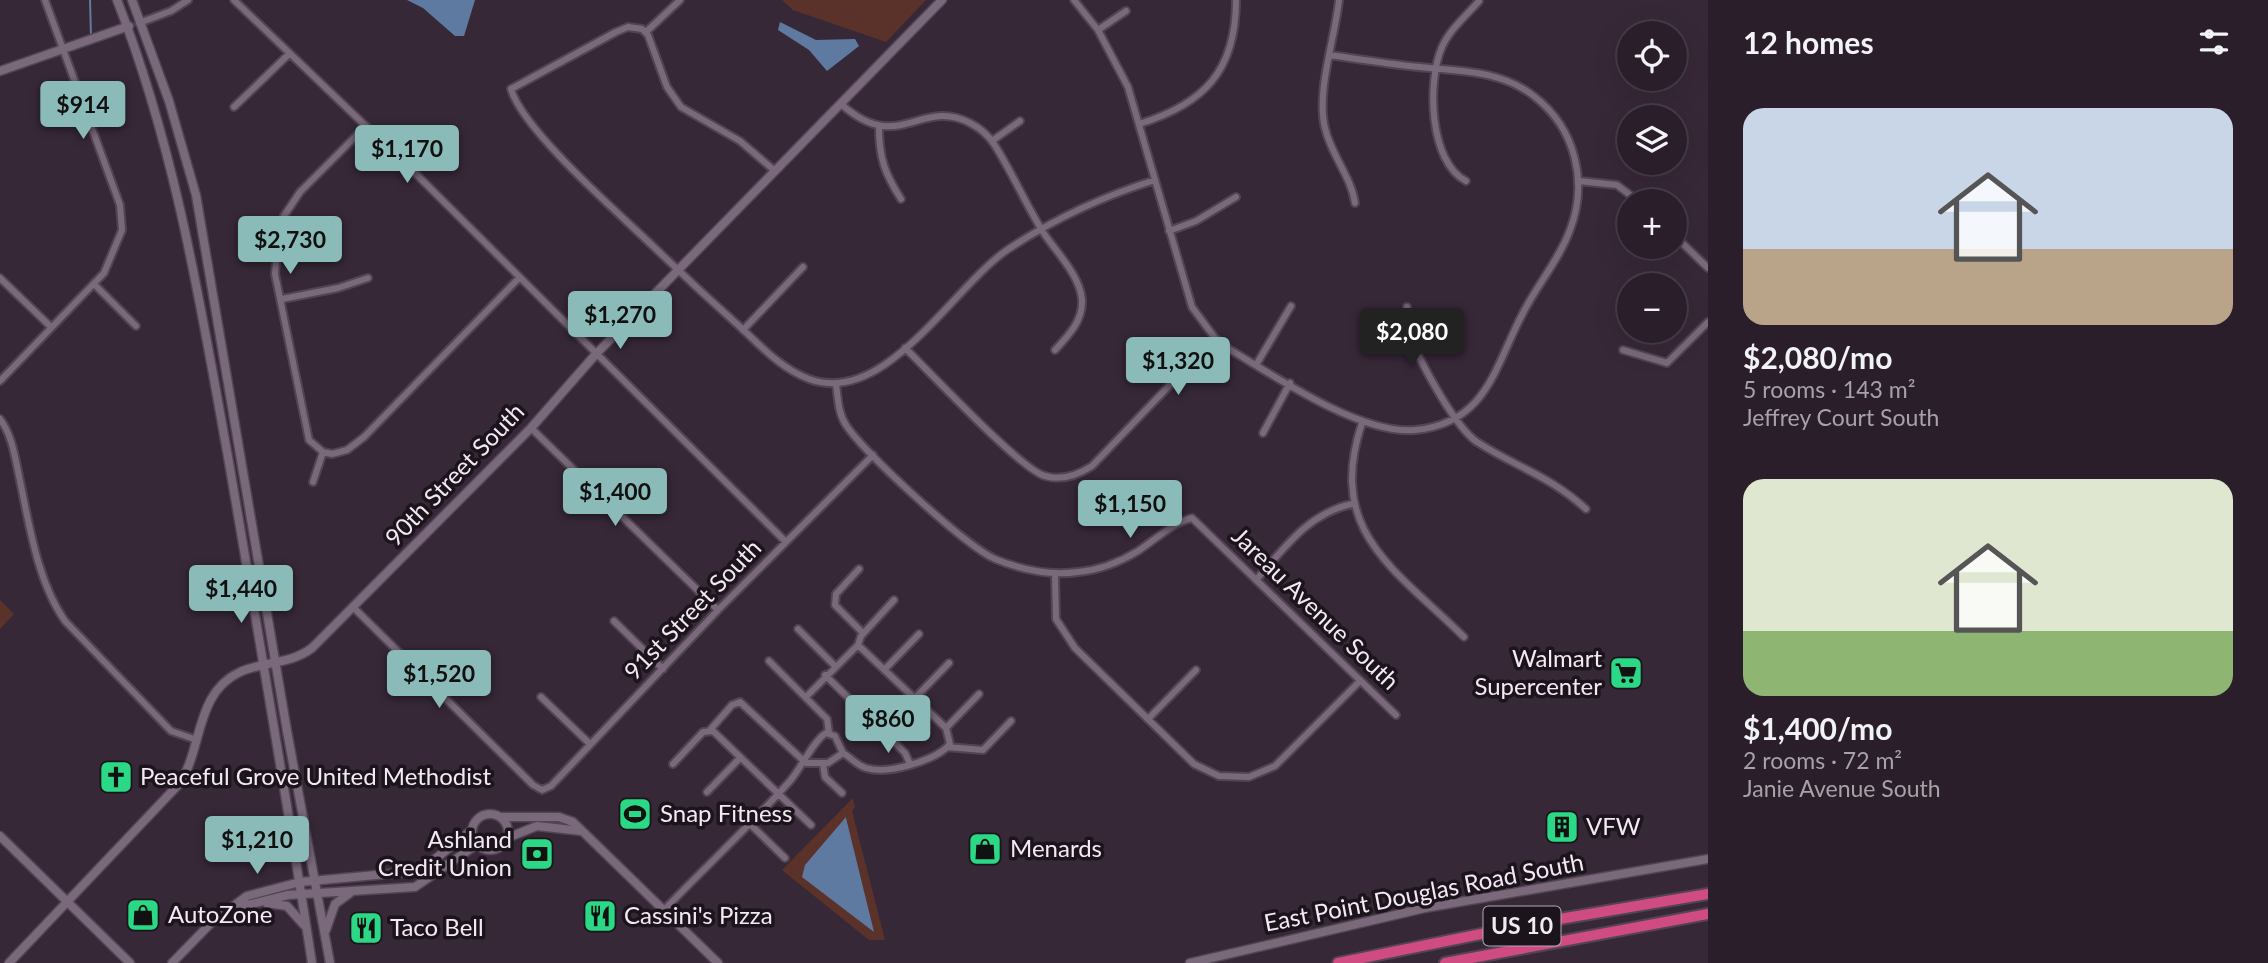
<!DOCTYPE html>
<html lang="en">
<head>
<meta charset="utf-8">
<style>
	body { margin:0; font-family:Lato,sans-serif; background:#312732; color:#f1f3f6; height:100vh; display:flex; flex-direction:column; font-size:26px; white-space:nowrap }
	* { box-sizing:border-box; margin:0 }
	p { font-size:23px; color:#a5a2a8 }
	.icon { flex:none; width:38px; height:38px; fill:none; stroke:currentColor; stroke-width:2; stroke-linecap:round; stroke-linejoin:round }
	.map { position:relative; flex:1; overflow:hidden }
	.panel { display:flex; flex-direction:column; background:#291e2a; width:560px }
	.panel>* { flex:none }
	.fabs { position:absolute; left:1617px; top:21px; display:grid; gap:14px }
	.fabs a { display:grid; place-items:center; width:70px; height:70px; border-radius:50%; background:#291e2a; box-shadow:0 7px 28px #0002,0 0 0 2px #453c47; font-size:35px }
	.price { position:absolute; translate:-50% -60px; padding:0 16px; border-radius:7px; background:#8bbbb9; color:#111; font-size:23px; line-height:46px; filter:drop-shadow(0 2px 4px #0008) }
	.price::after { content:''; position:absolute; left:50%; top:42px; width:21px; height:16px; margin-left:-10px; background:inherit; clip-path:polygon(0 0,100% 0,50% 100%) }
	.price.current { background:#222; color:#fff }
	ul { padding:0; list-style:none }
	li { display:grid; align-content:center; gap:14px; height:371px; padding:0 35px }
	li span { display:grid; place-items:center; height:217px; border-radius:21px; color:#555 }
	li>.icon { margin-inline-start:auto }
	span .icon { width:126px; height:126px; fill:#fffc; stroke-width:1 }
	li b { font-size:30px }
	h2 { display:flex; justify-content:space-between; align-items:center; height:84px; padding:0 35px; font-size:30px }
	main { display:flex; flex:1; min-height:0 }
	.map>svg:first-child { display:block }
	.green { fill:#5b322a }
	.water { fill:#5e7aa1 }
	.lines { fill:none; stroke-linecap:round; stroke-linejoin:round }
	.stream { stroke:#5e7aa1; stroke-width:2 }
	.street-casing { stroke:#514552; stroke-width:10 }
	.secondary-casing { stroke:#514552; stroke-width:11 }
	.highway-casing { stroke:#514552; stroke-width:14 }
	.street { stroke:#7a687b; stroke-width:6 }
	.secondary { stroke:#7a687b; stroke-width:8 }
	.highway { stroke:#d04b82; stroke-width:10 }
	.labels { text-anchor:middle; stroke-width:7; stroke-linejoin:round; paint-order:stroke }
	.shield { fill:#1b141b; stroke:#b2a9b3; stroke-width:2 }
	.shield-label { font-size:23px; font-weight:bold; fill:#f3e9f4 }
	.street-label { font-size:24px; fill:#f3e9f4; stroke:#1b141b }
	.poi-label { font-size:24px; fill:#f3e9f4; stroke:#1b141b; text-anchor:start }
</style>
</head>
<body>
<main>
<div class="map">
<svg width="1708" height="963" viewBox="0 0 1708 963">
	<rect width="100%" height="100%" fill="#372838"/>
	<path class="green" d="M782,0H926L886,42L793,10Z
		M0,600L14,614L0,629Z
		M853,798L855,807L852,811L885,940H869L782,870Z"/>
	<path class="water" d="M407,0H475L464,36H455L423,8Z
		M780,22L816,40L855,39L859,46L827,71L809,50L778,30Z
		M846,817V818L874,932L802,877L805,865Z"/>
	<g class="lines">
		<path class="stream" d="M90,0L91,36"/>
		<defs>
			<path id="street" d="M234,0L417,175L786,542
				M1074,0L1098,30L1128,87L1192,307L1215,338L1229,349C1276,377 1361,435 1415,430C1488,423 1495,365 1523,313C1537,285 1559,260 1570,230C1588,183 1576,129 1535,97C1500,68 1451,71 1409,66C1383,63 1357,59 1330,55
				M1339,0C1335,38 1316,92 1325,128C1331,155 1351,176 1355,203
				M139,23L171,11L188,0
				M1098,30L1126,11
				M646,32L680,0
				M841,104C899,156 920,97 970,123C978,127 988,135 994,144C1012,172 1025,203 1043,232C1056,252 1080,275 1082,300C1083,321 1068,336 1055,350
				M234,107L289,54
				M1139,124C1204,104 1236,71 1236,0
				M365,127L300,192L284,216L279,227L275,274L309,440L323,452L332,454L347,450L364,437L519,278
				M879,127C879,158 885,174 901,199
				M992,141L1020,121
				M775,171L740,141L681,107L667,87L648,35L642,29L628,27L616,32L511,89C523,131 622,216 656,249C683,275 710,300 738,325C760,345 780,368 809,379C885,407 952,288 1007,250C1052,220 1104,196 1155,180
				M1466,181C1429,162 1427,81 1442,47C1450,29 1467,15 1479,1
				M1579,181L1617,185L1638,201
				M1169,231L1196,221L1236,197
				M1675,236L1708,268
				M0,278L51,327
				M94,284L136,326
				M282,299L338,288L368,278
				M1407,307C1408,318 1408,329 1411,339C1422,365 1455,427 1477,442C1516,467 1550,476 1586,509
				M743,330L803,267
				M905,348C929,371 1021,470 1045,476C1062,481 1078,475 1092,466L1215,338
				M1623,350L1667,363L1708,322
				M1256,365L1291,306
				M0,381L104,273L122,230L120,205L45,0
				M836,384C838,398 838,413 846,425C863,452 967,547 995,559C1022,570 1049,576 1078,572C1099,570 1120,562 1138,551C1155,540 1172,523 1192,518L1396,715
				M0,419C12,435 15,457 19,476C29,523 37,581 65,621L171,731L197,740
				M1362,423C1326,532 1394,568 1464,637
				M531,428L718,610
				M1263,433L1290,383
				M313,482L323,452
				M859,569L836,594L835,605L863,633
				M1055,574L1056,619L1075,648L1194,764L1219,776L1249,777L1275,766L1360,681
				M1257,579C1285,547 1309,513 1352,504
				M353,607L533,785L542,790L551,786L718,610L873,455
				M614,621L663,669
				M798,629L834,665
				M769,661L827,719L829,733
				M885,669L919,634
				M825,675L869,718
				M541,697L590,744
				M806,697L858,645L861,636L894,600
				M915,698L949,663
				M1148,719L1196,670
				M946,728L979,694
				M885,733L905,753L910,764
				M947,747L983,750L1011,721
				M843,753C850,757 858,766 866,768C888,775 937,760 950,744L946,728L858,645
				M673,764L703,732L713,731L811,825
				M823,764L825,777L842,793
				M707,792L740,758
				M750,824L785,858
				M664,910C705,867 750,826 790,781C801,768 814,740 826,733L835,736L843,753L828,763H806L740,702L732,705L710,730"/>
			<path id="secondary" d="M117,0C175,147 200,302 228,457C257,625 286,794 312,963
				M132,0L169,101L196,195L287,731L330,963
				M0,71L129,26
				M472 832a18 18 0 1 1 36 0a18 18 0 1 1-36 0Z
				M500,817H559L573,822L718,963
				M0,836L130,963
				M507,838L537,826L581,831
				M267,903L287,906L304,925
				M235,908L288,895L415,887L476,845
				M326,930L335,904L350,893
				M9,963L180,783C203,747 195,693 240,672C264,661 289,665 312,648L531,428L596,354L942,0
				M172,963L212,922L247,896L300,882L409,872L435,859L472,830
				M1190,963L1425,908L1708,859"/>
			<path id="highway" d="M1338,963L1530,924L1708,894
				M1445,963L1708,914"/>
		</defs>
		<use href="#street" class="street-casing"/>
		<use href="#secondary" class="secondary-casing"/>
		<use href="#highway" class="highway-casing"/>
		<use href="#street" class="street"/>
		<use href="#secondary" class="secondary"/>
		<use href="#highway" class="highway"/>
	</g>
	<defs>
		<symbol id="supermarket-square" viewBox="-11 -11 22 22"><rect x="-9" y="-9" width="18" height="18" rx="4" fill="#2ad885" stroke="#1b141b"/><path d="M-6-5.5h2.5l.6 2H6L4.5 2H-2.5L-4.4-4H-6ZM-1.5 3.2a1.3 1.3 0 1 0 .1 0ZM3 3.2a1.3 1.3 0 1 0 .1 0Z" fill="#111"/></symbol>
		<symbol id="church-square" viewBox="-11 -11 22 22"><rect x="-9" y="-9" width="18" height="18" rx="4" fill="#2ad885" stroke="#1b141b"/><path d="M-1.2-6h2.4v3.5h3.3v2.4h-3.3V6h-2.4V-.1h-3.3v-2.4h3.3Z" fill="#111"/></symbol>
		<symbol id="stadium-square" viewBox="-11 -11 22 22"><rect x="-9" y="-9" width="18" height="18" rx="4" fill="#2ad885" stroke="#1b141b"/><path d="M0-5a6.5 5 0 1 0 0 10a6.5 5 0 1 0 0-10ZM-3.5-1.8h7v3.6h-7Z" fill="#111"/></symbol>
		<symbol id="building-square" viewBox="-11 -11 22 22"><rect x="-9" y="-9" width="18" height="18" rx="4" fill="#2ad885" stroke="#1b141b"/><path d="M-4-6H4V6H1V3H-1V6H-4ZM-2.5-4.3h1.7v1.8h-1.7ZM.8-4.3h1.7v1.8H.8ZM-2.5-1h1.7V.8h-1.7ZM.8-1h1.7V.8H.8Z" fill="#111"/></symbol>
		<symbol id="shop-square" viewBox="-11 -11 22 22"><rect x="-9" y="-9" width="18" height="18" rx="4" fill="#2ad885" stroke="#1b141b"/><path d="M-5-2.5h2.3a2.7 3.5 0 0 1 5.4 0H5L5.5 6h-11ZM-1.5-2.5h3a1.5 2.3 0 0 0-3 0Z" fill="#111"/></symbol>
		<symbol id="bank-square" viewBox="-11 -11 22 22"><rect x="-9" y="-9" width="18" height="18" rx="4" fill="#2ad885" stroke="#1b141b"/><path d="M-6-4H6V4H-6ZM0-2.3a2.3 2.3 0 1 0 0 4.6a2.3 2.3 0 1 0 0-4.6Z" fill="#111"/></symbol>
		<symbol id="restaurant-square" viewBox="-11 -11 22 22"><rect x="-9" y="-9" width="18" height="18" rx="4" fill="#2ad885" stroke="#1b141b"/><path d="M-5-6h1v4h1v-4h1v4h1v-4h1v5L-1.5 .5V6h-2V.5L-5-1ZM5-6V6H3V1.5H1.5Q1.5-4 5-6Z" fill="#111"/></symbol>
	</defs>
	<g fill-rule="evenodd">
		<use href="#supermarket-square" x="1607" y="654" width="38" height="38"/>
		<use href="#church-square" x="97" y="758" width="38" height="38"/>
		<use href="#stadium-square" x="616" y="795" width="38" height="38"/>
		<use href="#building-square" x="1543" y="808" width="38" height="38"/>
		<use href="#shop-square" x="966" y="830" width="38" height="38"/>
		<use href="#bank-square" x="518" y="835" width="38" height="38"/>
		<use href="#shop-square" x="124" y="896" width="38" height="38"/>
		<use href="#restaurant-square" x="581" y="897" width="38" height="38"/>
		<use href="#restaurant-square" x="347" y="909" width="38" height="38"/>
	</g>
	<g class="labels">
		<rect class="shield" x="1483.5" y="906.5" width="77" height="39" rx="5"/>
		<g class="shield-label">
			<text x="1522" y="934">US 10</text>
		</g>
		<g class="street-label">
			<text transform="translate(455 475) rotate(-46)" y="8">90th Street South</text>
			<text transform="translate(1315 609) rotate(44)" y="8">Jareau Avenue South</text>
			<text transform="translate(693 610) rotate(-46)" y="8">91st Street South</text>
			<text transform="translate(1424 893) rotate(-11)" y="8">East Point Douglas Road South</text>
		</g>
		<g class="poi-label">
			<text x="1602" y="667" text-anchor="end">Walmart<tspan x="1602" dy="28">Supercenter</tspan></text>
			<text x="140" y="785">Peaceful Grove United Methodist</text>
			<text x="660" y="822">Snap Fitness</text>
			<text x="1586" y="835">VFW</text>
			<text x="512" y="848" text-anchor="end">Ashland<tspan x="512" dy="28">Credit Union</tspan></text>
			<text x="1010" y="857">Menards</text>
			<text x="168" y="923">AutoZone</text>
			<text x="624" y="924">Cassini's Pizza</text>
			<text x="390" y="936">Taco Bell</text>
		</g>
	</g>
</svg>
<div class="fabs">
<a><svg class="icon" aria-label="locate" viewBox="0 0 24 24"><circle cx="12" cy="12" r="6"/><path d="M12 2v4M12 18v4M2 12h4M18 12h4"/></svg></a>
<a><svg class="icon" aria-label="layers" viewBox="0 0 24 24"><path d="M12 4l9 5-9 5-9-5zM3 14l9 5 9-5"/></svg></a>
<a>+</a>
<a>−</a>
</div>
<b class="price" style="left:83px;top:141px">$914</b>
<b class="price" style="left:407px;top:185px">$1,170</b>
<b class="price" style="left:290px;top:276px">$2,730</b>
<b class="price" style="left:620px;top:351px">$1,270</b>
<b class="price current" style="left:1412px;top:368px">$2,080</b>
<b class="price" style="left:1178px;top:397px">$1,320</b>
<b class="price" style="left:615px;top:528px">$1,400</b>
<b class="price" style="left:1130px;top:540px">$1,150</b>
<b class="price" style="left:241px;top:625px">$1,440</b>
<b class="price" style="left:439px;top:710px">$1,520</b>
<b class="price" style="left:888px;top:755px">$860</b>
<b class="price" style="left:257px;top:876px">$1,210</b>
</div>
<section class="panel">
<h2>12 homes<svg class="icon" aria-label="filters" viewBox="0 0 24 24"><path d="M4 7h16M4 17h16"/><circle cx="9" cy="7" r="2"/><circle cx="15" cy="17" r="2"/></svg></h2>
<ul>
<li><span style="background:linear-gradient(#c9d6e8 65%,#b9a48a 0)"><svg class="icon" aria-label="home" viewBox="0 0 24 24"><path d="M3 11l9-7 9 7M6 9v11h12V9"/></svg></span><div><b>$2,080/mo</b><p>5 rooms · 143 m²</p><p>Jeffrey Court South</p></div></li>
<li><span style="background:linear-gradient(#dfe7d0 70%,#8fb573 0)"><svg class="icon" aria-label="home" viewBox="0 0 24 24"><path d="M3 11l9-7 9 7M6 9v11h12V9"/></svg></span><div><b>$1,400/mo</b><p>2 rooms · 72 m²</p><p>Janie Avenue South</p></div></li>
</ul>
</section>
</main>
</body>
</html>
